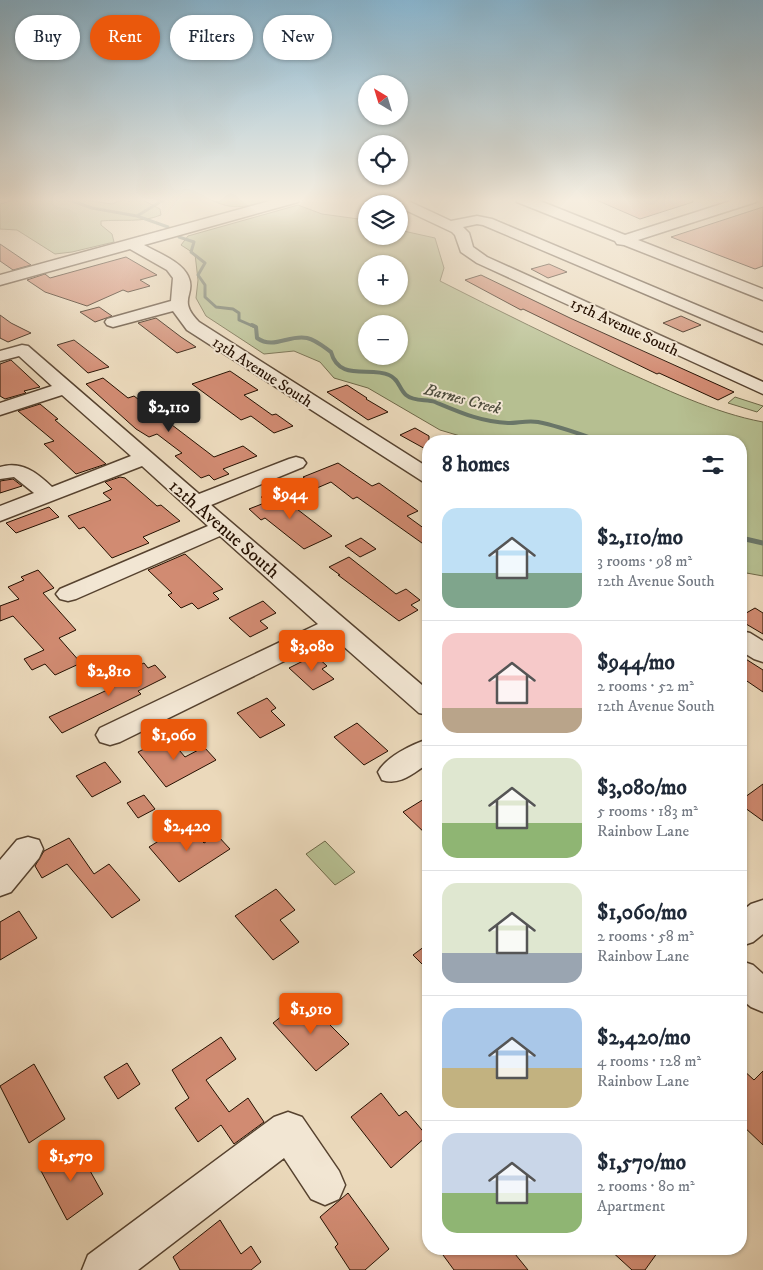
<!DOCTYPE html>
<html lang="en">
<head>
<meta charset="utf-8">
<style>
	body { margin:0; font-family:"IM FELL DW Pica",serif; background:#f6f6f7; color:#1f2937; height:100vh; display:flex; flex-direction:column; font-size:19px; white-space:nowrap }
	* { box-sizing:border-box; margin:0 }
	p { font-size:16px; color:#747a83 }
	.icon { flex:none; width:28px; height:28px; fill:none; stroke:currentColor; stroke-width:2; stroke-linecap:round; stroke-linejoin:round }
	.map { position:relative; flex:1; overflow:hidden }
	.side { position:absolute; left:422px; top:435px; width:325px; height:820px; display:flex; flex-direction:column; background:#fff; border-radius:20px; box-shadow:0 1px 4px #0004 }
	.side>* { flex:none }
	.guide { position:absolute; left:15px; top:15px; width:332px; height:45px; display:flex; gap:10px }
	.needle { width:32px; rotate:322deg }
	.controls { position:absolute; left:358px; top:75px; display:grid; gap:10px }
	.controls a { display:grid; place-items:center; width:50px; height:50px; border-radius:50%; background:#fff; box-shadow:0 1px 4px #0004; font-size:25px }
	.price { position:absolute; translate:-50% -42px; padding:0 11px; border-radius:5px; background:#ea580c; color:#fff; font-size:16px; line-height:32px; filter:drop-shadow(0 1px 2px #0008) }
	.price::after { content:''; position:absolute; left:50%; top:30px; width:15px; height:11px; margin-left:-8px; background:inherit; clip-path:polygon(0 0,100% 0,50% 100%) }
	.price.selected { background:#222; color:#fff }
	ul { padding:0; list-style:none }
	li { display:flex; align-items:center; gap:15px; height:125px; padding:0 20px }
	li+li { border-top:1px solid #e0e1e3 }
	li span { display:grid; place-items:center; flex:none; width:140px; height:100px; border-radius:15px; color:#555 }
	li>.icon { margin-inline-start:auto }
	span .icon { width:60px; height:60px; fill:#fffc; stroke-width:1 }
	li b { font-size:21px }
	h2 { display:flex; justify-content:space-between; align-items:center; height:60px; padding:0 20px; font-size:21px }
	.pill { padding:0 18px; border-radius:22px; background:#fff; box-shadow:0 1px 4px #0004; font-size:18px; line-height:45px }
	.pill.selected { background:#ea580c; color:#fff }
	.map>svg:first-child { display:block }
	.green { fill:#b6bf91; stroke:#6e6848; fill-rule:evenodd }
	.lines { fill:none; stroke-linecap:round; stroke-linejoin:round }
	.stream-far2 { stroke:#6a7668; stroke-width:3 }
	.stream-far1 { stroke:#6a7668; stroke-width:4 }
	.stream { stroke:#6a7668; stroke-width:5 }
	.building { fill:#d18b72; stroke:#251000 }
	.minor-casing { stroke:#56422f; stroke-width:3 }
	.minor { fill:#f2e6d3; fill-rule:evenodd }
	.labels { text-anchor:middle; stroke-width:4; stroke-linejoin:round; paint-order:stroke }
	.far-street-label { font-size:16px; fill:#251000; stroke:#f2e6d3 }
	.far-water-label { font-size:16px; font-style:italic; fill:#4d4c3d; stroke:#f2e6d3 }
	.street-label { font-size:19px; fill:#251000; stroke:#f2e6d3 }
</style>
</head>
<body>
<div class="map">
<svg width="763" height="1270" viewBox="0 0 763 1270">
	<rect width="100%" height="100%" fill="#ebd9bb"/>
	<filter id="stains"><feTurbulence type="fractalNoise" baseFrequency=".004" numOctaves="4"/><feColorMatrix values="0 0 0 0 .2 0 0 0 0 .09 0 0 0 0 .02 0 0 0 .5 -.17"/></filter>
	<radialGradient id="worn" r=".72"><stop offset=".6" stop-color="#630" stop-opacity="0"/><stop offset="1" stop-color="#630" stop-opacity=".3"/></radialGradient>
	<path class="green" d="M18,199H77L112,204L123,199H141L160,209L161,215C142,223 121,219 101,221V225L112,234L114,242L72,252L55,254L17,230L0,229V204Z
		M210,199H273C249,206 233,212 210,199Z
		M298,205L322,214L366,220V236H399V230L435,238L444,268L440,281C499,311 558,340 618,368C663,388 714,413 763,422V576L741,572V441H477L440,430L368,388L334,378L320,362L294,351L264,354L206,316L196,298L198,280L195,254L181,245L188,236ZM366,264H399V296H366ZM366,324H399V356H366Z
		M735,397L763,406L757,412L728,403Z
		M325,841L355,872L335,885L306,854Z"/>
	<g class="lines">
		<path class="stream-far2" d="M67,199L92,208L137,216
			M165,199L137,216L168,227L169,230
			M179,237L194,242L191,252L205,263L198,275L205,285V297L216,307L233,309L239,313V320L255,327"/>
		<path class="stream-far1" d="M252,325L256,327L257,338C274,350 289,334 307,338C316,340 324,347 331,352C339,382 370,366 389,375C399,379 399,389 406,395C414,402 427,399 435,402C459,412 481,422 508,423C518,423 528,420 538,422C559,426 580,434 600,441"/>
		<path class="stream" d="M741,538L763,543"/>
	</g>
	<path class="building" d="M594,199H692L693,202L640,219Z
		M763,207V266L755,269L671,237Z
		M0,244L31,265L13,270L0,261Z
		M126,257L157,275L140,280L150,286L128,292L123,290L87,306L45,292L27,280L45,274L50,278Z
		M549,264L567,272L548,278L531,269Z
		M481,275L570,318L734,392L718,400L659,373L657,374L523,309L521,310L465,280Z
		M99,307L112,316L95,322L80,312Z
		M0,315L11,323L31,333L8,342L0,338Z
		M681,316L701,325L683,332L663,323Z
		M156,318L181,337L196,347L177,353L138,323Z
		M74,340L109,367L88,373L57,345Z
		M11,360L40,387L24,391L26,393L5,399L0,396V364Z
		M230,371L258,390L244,395L272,415L276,414L293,426L274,433L251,416L241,420L192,384Z
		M103,378L128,398L134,396L214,457L243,446L257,456L223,469L229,474L214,480L209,475L201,478L175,456L182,453L157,434L149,437L136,429L86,384Z
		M347,385L367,398L366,399L388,412L368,420L327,392Z
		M40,404L58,419L55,420L106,464L76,474L44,444L54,441L18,411Z
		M415,428L429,436V451L400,435Z
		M338,463L372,486L379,483L418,511L407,516L429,532V548L357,497L353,499L331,482L317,488L303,477Z
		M120,477L125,478L157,506L161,505L180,521L143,537L149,543L112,558L84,527L79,529L68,516L111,500L103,493L112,489L105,482Z
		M13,479L22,486L0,493V481Z
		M278,490L297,505L293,506L332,536L304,549L265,518L261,520L249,509L267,502L261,497Z
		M49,507L59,517L16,533L6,523Z
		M361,538L376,549L360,557L345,546Z
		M185,554L223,589L213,593L219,599L198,609L192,603L181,608L168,595L172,593L148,570Z
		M349,557L396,594L406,589L420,600L411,605L418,610L399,621L338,575H340L329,567Z
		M38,570L54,588L43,593L76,630L59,638L81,663L55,675L45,664L32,670L24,659L44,650L13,616L0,621V606L19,599L8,587L24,580L21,577Z
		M263,601L276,613L260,621L268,628L250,637L229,618Z
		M755,608L763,613V634L741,621V616Z
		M315,655L327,666L322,669L334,679L313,690L289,668Z
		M741,656L763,670V692L741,677Z
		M144,663L148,668L155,665L166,677L138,691L141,694L62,733L49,717L118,685L112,678Z
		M267,698L276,708L271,711L285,725L260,738L237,713Z
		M357,723L388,751L364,765L334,737Z
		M168,737L185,757L204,747L216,760L166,787L138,752Z
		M105,762L121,782L92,797L76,776Z
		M763,784V821L741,805V800Z
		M144,795L155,809L138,818L127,803Z
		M429,796V837L403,812Z
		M186,824L204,843L217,835L230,849L179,882L149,847Z
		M69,838L94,874L109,864L140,900L112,918L67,864L42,878L35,866L44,851Z
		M276,889L295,910L280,920L299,942L273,960L235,916Z
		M19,911L37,938L0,960V922Z
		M429,943V971L413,955Z
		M304,999L349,1044L316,1071L273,1023Z
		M221,1037L236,1059L206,1080L229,1112L248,1098L264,1122L234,1144L221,1125L198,1142L175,1108L189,1098L172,1070Z
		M127,1063L140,1084L118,1099L104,1077Z
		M34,1064L65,1119L29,1143L0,1086Z
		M741,1068L754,1080L763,1071V1145L741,1124Z
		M381,1093L399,1116L406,1111L427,1136L391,1168L351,1117Z
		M75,1144L103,1194L67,1220L40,1169Z
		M348,1193L389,1249L365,1270H350L335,1247L338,1244L320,1217Z
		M220,1220L241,1254L251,1246L261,1262L251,1270H180L173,1257Z
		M450,1249H511L528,1270H454L443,1255Z
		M609,1249H660L645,1270H632Z"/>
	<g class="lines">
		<defs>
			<path id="minor" d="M277,199H299L298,202L144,245C158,253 181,261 188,276C197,295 176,299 199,322L429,468V483L422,481L187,330L173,311L113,327L107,325L105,322L107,319L171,301L173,278L167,270L130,249L0,285V275Z
				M386,199H404L451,221L477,216L492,219L763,333V344L483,225L477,224L463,227L469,233L473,247L487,257L763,382V394L477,263L461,252L455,235L452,232L399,207V204H392Z
				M516,199H535L625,235L737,199H757L756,202L638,240L763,289V300L624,245L617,244L615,241L517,202Z
				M22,345L28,346L199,494L289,459L296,457L303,459L306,463L303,467L211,505L429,691V715L419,713L333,637L120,742L110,745L100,742L96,735L100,728L318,624L220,536L76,599L68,601L60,599L56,594L60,589L208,526L142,466L0,521V506L34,493L14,477L0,479V467C22,461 36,472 52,487L131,456L62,395L0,415V403L52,386L19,356L0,361V351Z
				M741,631L750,633L763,641V662L754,659L741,651Z
				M429,739V763C413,773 401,786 382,780L378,772C386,757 412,744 429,739Z
				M28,837L39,840L43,849L39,858L11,892L0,896V860L17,840Z
				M763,900V934L753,942L741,946V912L751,904Z
				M741,961L753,965L763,974V1012L751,1007L741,999Z
				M288,1112L302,1117L339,1171L345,1185L339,1199L325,1205L311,1199L284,1158L138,1270H82L88,1255L274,1117Z"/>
		</defs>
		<use href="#minor" class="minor-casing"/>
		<use href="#minor" class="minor"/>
	</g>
	<linearGradient id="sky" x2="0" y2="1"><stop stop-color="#88b6d1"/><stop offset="0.53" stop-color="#f6eee0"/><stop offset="1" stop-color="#f6eee0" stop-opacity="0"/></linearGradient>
	<rect width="763" height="377" fill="url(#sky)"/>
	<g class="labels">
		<g class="far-street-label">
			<text transform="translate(625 326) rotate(25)" y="6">15th Avenue South</text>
			<text transform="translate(263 371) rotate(33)" y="6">13th Avenue South</text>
		</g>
		<g class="far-water-label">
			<text transform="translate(463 398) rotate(15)" y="6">Barnes Creek</text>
		</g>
		<g class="street-label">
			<text transform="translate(225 528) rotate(41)" y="7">12th Avenue South</text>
		</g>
	</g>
	<rect width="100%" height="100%" filter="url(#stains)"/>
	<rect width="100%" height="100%" fill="url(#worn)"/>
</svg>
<div class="controls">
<a><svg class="needle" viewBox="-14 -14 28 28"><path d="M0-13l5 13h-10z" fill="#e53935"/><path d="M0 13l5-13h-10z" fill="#747a83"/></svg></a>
<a><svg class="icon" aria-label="locate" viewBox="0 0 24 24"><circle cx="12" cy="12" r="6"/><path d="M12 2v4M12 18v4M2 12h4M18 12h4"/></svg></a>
<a><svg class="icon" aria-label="layers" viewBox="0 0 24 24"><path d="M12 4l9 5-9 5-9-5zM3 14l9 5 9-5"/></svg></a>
<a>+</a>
<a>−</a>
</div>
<b class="price selected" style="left:169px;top:433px">$2,110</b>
<b class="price" style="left:290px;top:520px">$944</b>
<b class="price" style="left:312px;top:672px">$3,080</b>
<b class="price" style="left:109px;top:697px">$2,810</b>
<b class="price" style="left:174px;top:761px">$1,060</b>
<b class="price" style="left:187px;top:852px">$2,420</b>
<b class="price" style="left:311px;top:1035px">$1,910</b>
<b class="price" style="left:71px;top:1182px">$1,570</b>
<div class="guide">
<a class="pill">Buy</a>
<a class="pill selected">Rent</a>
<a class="pill">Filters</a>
<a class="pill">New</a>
</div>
<section class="side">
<h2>8 homes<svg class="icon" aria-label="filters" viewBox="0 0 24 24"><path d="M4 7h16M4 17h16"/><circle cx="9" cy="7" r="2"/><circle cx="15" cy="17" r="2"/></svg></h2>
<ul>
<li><span style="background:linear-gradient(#bfe0f5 65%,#7fa58c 0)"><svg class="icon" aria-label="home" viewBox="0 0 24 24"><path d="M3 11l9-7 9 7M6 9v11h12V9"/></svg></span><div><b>$2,110/mo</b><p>3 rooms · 98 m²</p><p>12th Avenue South</p></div></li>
<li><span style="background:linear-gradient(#f6c9c9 75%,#b9a48a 0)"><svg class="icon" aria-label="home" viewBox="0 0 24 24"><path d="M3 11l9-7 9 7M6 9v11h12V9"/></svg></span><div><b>$944/mo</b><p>2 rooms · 52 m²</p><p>12th Avenue South</p></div></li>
<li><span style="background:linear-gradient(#dfe7d0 65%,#8fb573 0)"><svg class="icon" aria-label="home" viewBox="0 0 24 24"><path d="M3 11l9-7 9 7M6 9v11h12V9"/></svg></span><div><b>$3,080/mo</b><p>5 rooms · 183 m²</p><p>Rainbow Lane</p></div></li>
<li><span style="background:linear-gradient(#dfe7d0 70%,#9aa5b1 0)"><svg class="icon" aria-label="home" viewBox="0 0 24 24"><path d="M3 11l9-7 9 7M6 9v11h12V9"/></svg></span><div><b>$1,060/mo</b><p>2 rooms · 58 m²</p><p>Rainbow Lane</p></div></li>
<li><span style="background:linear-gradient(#a9c7e8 60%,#c2b280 0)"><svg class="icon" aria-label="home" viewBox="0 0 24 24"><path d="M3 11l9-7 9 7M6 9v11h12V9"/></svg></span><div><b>$2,420/mo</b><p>4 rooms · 128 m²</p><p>Rainbow Lane</p></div></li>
<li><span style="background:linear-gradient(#c9d6e8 60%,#8fb573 0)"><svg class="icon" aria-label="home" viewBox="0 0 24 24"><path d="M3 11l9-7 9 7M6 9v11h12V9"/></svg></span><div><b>$1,570/mo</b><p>2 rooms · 80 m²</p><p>Apartment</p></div></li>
</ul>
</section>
</div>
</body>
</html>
